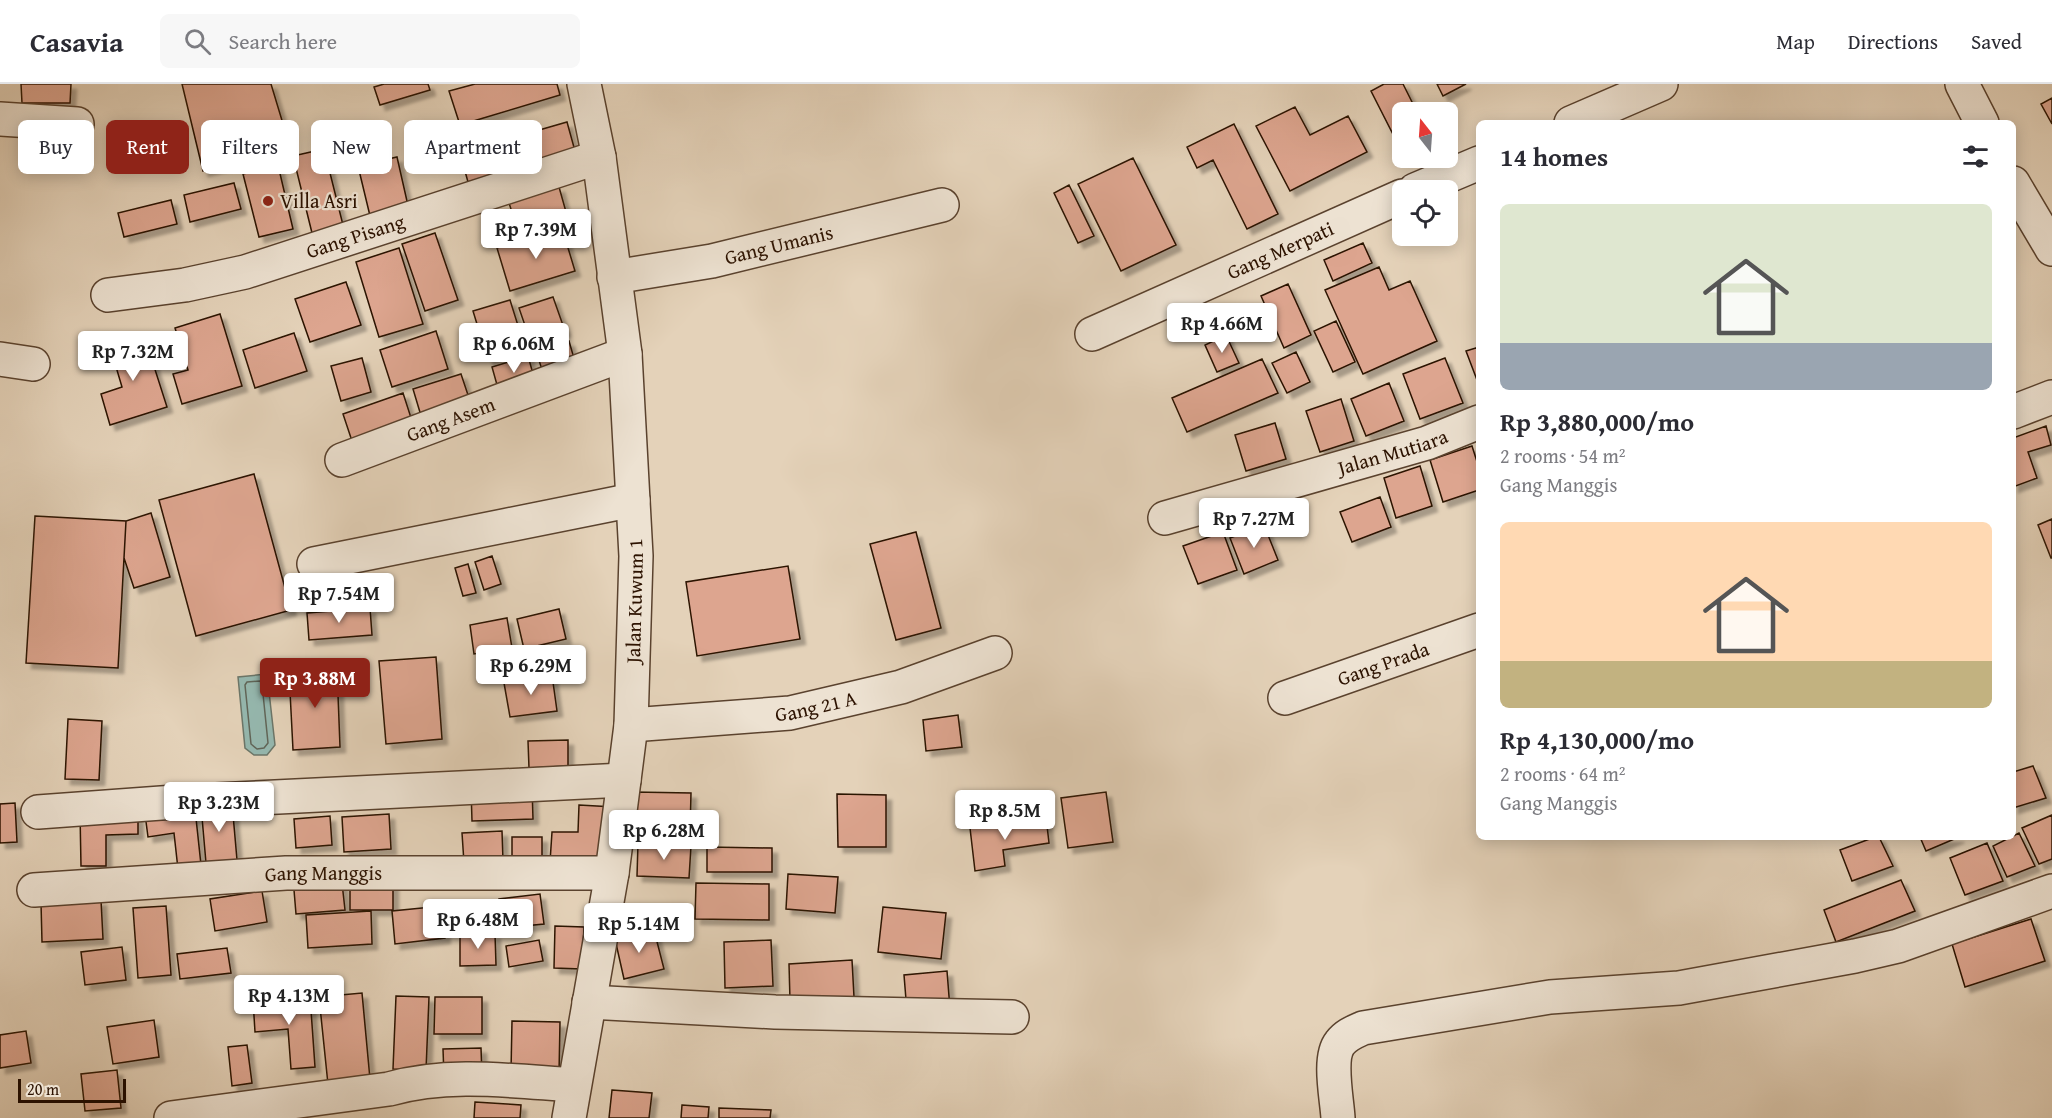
<!DOCTYPE html>
<html lang="en">
<head>
<meta charset="utf-8">
<style>
	body { margin:0; font-family:"Gentium Book Plus",serif; background:#f7f7f7; color:#2b2b33; height:100vh; display:flex; flex-direction:column; font-size:22px; white-space:nowrap }
	* { box-sizing:border-box; margin:0 }
	p { font-size:20px; color:#7c7c81 }
	.icon { flex:none; width:33px; height:33px; fill:none; stroke:currentColor; stroke-width:2; stroke-linecap:round; stroke-linejoin:round }
	.map { position:relative; flex:1; overflow:hidden }
	.details { position:absolute; left:1476px; top:36px; width:540px; height:720px; display:flex; flex-direction:column; background:#fff; border-radius:9px; box-shadow:0 3px 15px #0003 }
	.details>* { flex:none }
	.guide { position:absolute; left:18px; top:36px; width:570px; height:54px; display:flex; gap:12px }
	.needle { width:39px; rotate:343deg }
	.fabs { position:absolute; left:1392px; top:18px; display:grid; gap:12px }
	.fabs a { display:grid; place-items:center; width:66px; height:66px; border-radius:9px; background:#fff; box-shadow:0 3px 15px #0003; font-size:30px }
	.scale { position:absolute; left:18px; bottom:15px; width:108px; box-sizing:border-box; padding-left:6px; border:3px solid #2c1200; border-top:0; font-size:16px; line-height:21px; white-space:nowrap; color:#2c1200; -webkit-text-stroke:4px #ede2d2; paint-order:stroke }
	.price { position:absolute; translate:-50% -51px; padding:0 14px; border-radius:6px; background:#fff; color:#222; font-size:20px; line-height:39px; filter:drop-shadow(0 2px 3px #0008) }
	.price::after { content:''; position:absolute; left:50%; top:36px; width:18px; height:14px; margin-left:-9px; background:inherit; clip-path:polygon(0 0,100% 0,50% 100%) }
	.price.current { background:#8f2418; color:#fff }
	ul { padding:0; list-style:none }
	li { display:grid; align-content:center; gap:12px; height:318px; padding:0 24px }
	li span { display:grid; place-items:center; height:186px; border-radius:9px; color:#555 }
	li>.icon { margin-inline-start:auto }
	span .icon { width:108px; height:108px; fill:#fffc; stroke-width:1 }
	li b { font-size:26px }
	h2 { display:flex; justify-content:space-between; align-items:center; height:72px; padding:0 24px; font-size:26px }
	.tag { padding:0 21px; border-radius:9px; background:#fff; box-shadow:0 3px 15px #0003; font-size:21px; line-height:54px }
	.tag.current { background:#8f2418; color:#fff }
	header { display:flex; align-items:center; gap:36px; box-sizing:border-box; height:84px; padding:0 30px; background:#fff; border-bottom:2px solid #e1e1e2 }
	header strong { font-size:28px }
	nav { display:flex; gap:33px; margin-inline-start:auto; font-size:21px }
	.search { width:420px; height:54px; background:#f7f7f7; display:flex; align-items:center; gap:15px; box-sizing:border-box; padding:0 21px; border-radius:9px; color:#7c7c81; font-size:22px }
	.map>svg:first-child { display:block }
	.water { fill:#95b8af; stroke:#6b7669; stroke-width:1.5 }
	.lines { fill:none; stroke-linecap:round; stroke-linejoin:round }
	.shore { stroke:#606558; stroke-width:1.5 }
	.building { fill:#dda58f; stroke:#2c1200; stroke-width:1.5; filter:url(#shadow) }
	.minor-casing { stroke:#5a422e; stroke-width:36 }
	.minor { stroke:#ede2d2; stroke-width:33 }
	.poi-dot { fill:#8f2418; stroke:#ede2d2; stroke-width:2 }
	.labels { text-anchor:middle; stroke-width:4.5; stroke-linejoin:round; paint-order:stroke }
	.poi-label { font-size:20px; fill:#2c1200; stroke:#ede2d2; text-anchor:start }
	.street-label { font-size:20px; fill:#2c1200; stroke:#ede2d2 }
</style>
</head>
<body>
<header>
<strong>Casavia</strong>
<div class="search"><svg class="icon" aria-label="search" viewBox="0 0 24 24"><circle cx="10" cy="10" r="6"/><path d="M15 15l6 6"/></svg>Search here</div>
<nav><a>Map</a><a>Directions</a><a>Saved</a></nav>
</header>
<div class="map">
<svg width="2052" height="1034" viewBox="0 0 2052 1034">
	<defs>
		<filter id="shadow"><feDropShadow dx="5.5" dy="5.5" stdDeviation="1.5" flood-color="#0004"/></filter>
	</defs>
	<rect width="100%" height="100%" fill="#e4d2b9"/>
	<filter id="stains"><feTurbulence type="fractalNoise" baseFrequency=".00333" numOctaves="4"/><feColorMatrix values="0 0 0 0 .2 0 0 0 0 .09 0 0 0 0 .02 0 0 0 .5 -.17"/></filter>
	<radialGradient id="worn" r=".72"><stop offset=".6" stop-color="#630" stop-opacity="0"/><stop offset="1" stop-color="#630" stop-opacity=".3"/></radialGradient>
	<path class="water" d="M267,590L275,661L267,671H254L245,664L238,593Z"/>
	<g class="lines">
		<path class="shore" d="M260,597L262,600L268,659L264,664L257,665L251,660L245,601L247,598Z"/>
	</g>
	<path class="building" d="M21,0H71L70,19H22Z
		M182,0H271L290,63L203,87Z
		M384,0H428L430,6L380,21L374,3Z
		M475,0H557L560,11L460,41L449,7Z
		M1384,0H1403L1417,28H1402V68L1371,7Z
		M1437,0H1466L1443,12Z
		M2052,14V40L2041,20Z
		M1295,23L1310,51L1348,32L1367,68L1290,107L1256,42Z
		M567,38L575,67L468,98L460,69Z
		M1234,40L1278,130L1247,145L1213,76L1197,84L1187,63Z
		M324,65L344,145L313,153L293,72Z
		M397,73L409,126L371,136L358,82Z
		M1133,74L1176,161L1121,187L1078,100Z
		M278,81L293,145L259,153L243,90Z
		M234,99L241,125L190,138L184,111Z
		M1069,101L1094,152L1078,159L1054,109Z
		M559,103L568,135L519,150L509,119Z
		M171,116L177,140L124,153L118,129Z
		M562,144L575,187L510,207L497,164Z
		M435,149L458,216L425,227L402,160Z
		M1363,159L1372,179L1333,197L1324,176Z
		M399,164L423,240L379,253L356,178Z
		M1379,183L1389,206L1410,197L1437,257L1363,290L1325,206Z
		M346,198L361,241L310,258L295,215Z
		M1288,200L1311,251L1284,264L1261,212Z
		M553,213L565,247L531,259L519,224Z
		M510,216L525,264L488,276L473,227Z
		M220,230L242,302L182,320L173,290L188,286L175,244Z
		M1336,237L1355,278L1333,288L1314,247Z
		M436,247L448,285L392,303L380,266Z
		M143,248L167,323L110,341L101,310L122,303L109,259Z
		M294,249L307,287L255,304L243,266Z
		M1226,251L1239,279L1217,288L1205,261Z
		M569,257L577,285L545,295L536,267Z
		M1479,263V296H1477L1466,267Z
		M1296,268L1310,298L1287,309L1272,279Z
		M528,272L535,297L499,308L492,283Z
		M362,274L371,308L341,317L331,282Z
		M1445,274L1463,319L1420,335L1403,290Z
		M1262,275L1278,309L1187,348L1172,314Z
		M461,290L471,320L422,335L413,305Z
		M1389,299L1404,337L1366,352L1351,315Z
		M403,309L413,340L353,360L343,330Z
		M1341,315L1354,357L1320,368L1306,327Z
		M1275,339L1286,375L1246,387L1235,351Z
		M2046,342L2051,361L2028,368L2037,394L2013,403V354Z
		M1472,362L1479,384V406L1443,418L1430,376Z
		M1420,382L1432,422L1396,434L1384,394Z
		M254,390L291,526L196,552L159,416Z
		M1380,413L1391,443L1352,458L1340,428Z
		M151,429L170,493L134,504L124,474L126,437Z
		M35,432L126,437L118,584L26,579Z
		M2052,435V474H2051L2038,441Z
		M1264,441L1278,476L1244,490L1230,454Z
		M916,448L941,544L896,556L870,460Z
		M1223,448L1237,486L1198,500L1183,462Z
		M492,472L501,500L484,506L475,478Z
		M468,480L476,509L463,512L455,484Z
		M788,482L800,555L697,572L686,498Z
		M320,494L327,517L302,525L295,502Z
		M370,524L372,551L309,556L307,529Z
		M559,525L566,555L524,565L517,535Z
		M507,534L512,564L474,570L470,541Z
		M436,573L442,655L386,660L379,577Z
		M337,585L340,663L293,666L289,588Z
		M552,591L557,627L510,633L504,599Z
		M958,631L962,663L926,667L923,636Z
		M68,635L102,637L99,696L65,695Z
		M568,656V682L529,684L528,657Z
		M2033,682L2046,714L2013,724V688Z
		M532,703L533,735L472,737L471,705Z
		M633,708L691,709L690,747L632,745Z
		M1106,708L1113,758L1068,764L1061,714Z
		M837,710L886,711V763H838Z
		M15,719L17,758L0,759V720Z
		M232,719L237,776L206,779L201,722Z
		M579,721L614,723L611,781L550,778L552,748H578Z
		M195,725L201,781L178,785L174,749L148,753L145,730Z
		M138,728V750L106,751V782H81L80,729Z
		M389,730L391,765L344,768L342,733Z
		M2052,731V775L2039,780L2022,744Z
		M330,732L332,761L296,764L294,735Z
		M1046,733L1049,759L1003,766L1005,782L975,787L970,744Z
		M502,747L503,777L464,779L462,749Z
		M2019,749L2035,782L2007,793L1993,762Z
		M512,753H542V777L512,778Z
		M1875,753H1879L1893,782L1852,797L1840,766Z
		M1920,753H1959L1926,767Z
		M638,759L691,762L689,794L637,792Z
		M1987,759L2003,797L1965,811L1950,774Z
		M707,763L772,764V788H707Z
		M341,790L345,826L296,830L293,794Z
		M788,790L838,793L835,829L786,825Z
		M350,795H393V826H350Z
		M1901,796L1915,827L1836,858L1824,826Z
		M696,799L769,800V836L695,835Z
		M262,807L267,838L215,847L210,815Z
		M540,810L544,840L503,844L499,815Z
		M101,816L103,855L42,858L41,819Z
		M166,822L171,891L138,894L133,824Z
		M442,822L445,854L395,860L392,827Z
		M883,823L946,829L941,875L878,868Z
		M371,827L372,860L308,864L306,831Z
		M2031,835L2045,877L1965,903L1952,860Z
		M555,842L584,843L582,885L554,884Z
		M654,846L664,885L624,895L615,855Z
		M495,850L496,881L460,882V851Z
		M539,856L543,877L509,883L506,862Z
		M771,856L773,902L725,904L724,858Z
		M122,863L126,896L85,901L81,868Z
		M227,864L231,889L180,895L177,870Z
		M852,876L854,913L790,916L789,880Z
		M947,887L950,925L907,928L904,891Z
		M362,909L371,1006L329,1010L319,913Z
		M310,912L315,983L291,985L288,945L255,948L253,916Z
		M396,912L429,913L426,986L393,985Z
		M435,913H482V950H434Z
		M154,936L159,973L113,980L107,943Z
		M512,937L560,938L559,989L511,987Z
		M26,947L31,979L0,984V951Z
		M247,961L252,999L232,1002L228,963Z
		M481,964L482,992L444,993L443,965Z
		M117,986L121,1024L85,1027L81,990Z
		M612,1006L652,1009L649,1034H609Z
		M475,1018L521,1021L520,1034H474Z
		M682,1021L709,1023L708,1034H681Z
		M719,1024L771,1026L770,1034H719Z"/>
	<g class="lines">
		<defs>
			<g id="minor">
				<path d="M1962,0L1982,39"/>
				<path d="M0,35L77,40"/>
				<path d="M1571,39L1661,0"/>
				<path d="M2013,99L2052,165"/>
				<path d="M1415,106L1479,79"/>
				<path id="s1" d="M614,193L712,177L942,121"/>
				<path id="s2" d="M108,211L185,201L245,188L599,73"/>
				<path id="s3" d="M1092,250L1402,112"/>
				<path d="M0,275L33,280"/>
				<path d="M2013,328L2052,313"/>
				<path id="s4" d="M342,376L625,270"/>
				<path id="s5" d="M1165,434L1427,359L1479,338"/>
				<path d="M314,480L633,416"/>
				<path id="s6" d="M1285,614L1479,546"/>
				<path id="s7" d="M631,641L790,629L901,603L995,569"/>
				<path d="M38,728L175,718L624,696"/>
				<path id="s8" d="M34,806L286,789H612"/>
				<path d="M589,918L775,928L1012,933"/>
				<path d="M171,1034L389,1005C449,988 512,997 574,1001"/>
				<path id="s9" d="M569,1034L612,789L624,696L631,641L636,472L625,270L599,73L584,0"/>
				<path d="M1338,1034C1337,1015 1328,974 1340,959C1346,951 1354,948 1363,944L1550,913L1679,904L1855,872L1898,862L2052,807"/>
			</g>
		</defs>
		<use href="#minor" class="minor-casing"/>
		<use href="#minor" class="minor"/>
	</g>
	<circle class="poi-dot" cx="268" cy="117" r="6"/>
	<g class="labels">
		<g class="poi-label">
			<text x="280" y="124">Villa Asri</text>
		</g>
		<g class="street-label">
			<text dy="7" stroke="none"><textPath href="#s2" startOffset="255">Gang Pisang</textPath></text>
			<text dy="7" stroke="none"><textPath href="#s1" startOffset="168">Gang Umanis</textPath></text>
			<text dy="7" stroke="none"><textPath href="#s3" startOffset="206">Gang Merpati</textPath></text>
			<text dy="7" stroke="none"><textPath href="#s4" startOffset="116">Gang Asem</textPath></text>
			<text dy="7" stroke="none"><textPath href="#s5" startOffset="237">Jalan Mutiara</textPath></text>
			<text dy="7" stroke="none"><textPath href="#s9" startOffset="522">Jalan Kuwum 1</textPath></text>
			<text dy="7" stroke="none"><textPath href="#s6" startOffset="104">Gang Prada</textPath></text>
			<text dy="7" stroke="none"><textPath href="#s7" startOffset="186">Gang 21 A</textPath></text>
			<text dy="7" stroke="none"><textPath href="#s8" startOffset="290">Gang Manggis</textPath></text>
		</g>
	</g>
	<rect width="100%" height="100%" filter="url(#stains)"/>
	<rect width="100%" height="100%" fill="url(#worn)"/>
</svg>
<div class="fabs">
<a><svg class="needle" viewBox="-14 -14 28 28"><path d="M0-13l5 13h-10z" fill="#e53935"/><path d="M0 13l5-13h-10z" fill="#7c7c81"/></svg></a>
<a><svg class="icon" aria-label="locate" viewBox="0 0 24 24"><circle cx="12" cy="12" r="6"/><path d="M12 2v4M12 18v4M2 12h4M18 12h4"/></svg></a>
</div>
<div class="scale">20 m</div>
<b class="price" style="left:536px;top:176px">Rp 7.39M</b>
<b class="price" style="left:1222px;top:270px">Rp 4.66M</b>
<b class="price" style="left:514px;top:290px">Rp 6.06M</b>
<b class="price" style="left:133px;top:298px">Rp 7.32M</b>
<b class="price" style="left:1254px;top:465px">Rp 7.27M</b>
<b class="price" style="left:339px;top:540px">Rp 7.54M</b>
<b class="price" style="left:531px;top:612px">Rp 6.29M</b>
<b class="price current" style="left:315px;top:625px">Rp 3.88M</b>
<b class="price" style="left:219px;top:749px">Rp 3.23M</b>
<b class="price" style="left:1005px;top:757px">Rp 8.5M</b>
<b class="price" style="left:664px;top:777px">Rp 6.28M</b>
<b class="price" style="left:478px;top:866px">Rp 6.48M</b>
<b class="price" style="left:639px;top:870px">Rp 5.14M</b>
<b class="price" style="left:289px;top:942px">Rp 4.13M</b>
<div class="guide">
<a class="tag">Buy</a>
<a class="tag current">Rent</a>
<a class="tag">Filters</a>
<a class="tag">New</a>
<a class="tag">Apartment</a>
</div>
<section class="details">
<h2>14 homes<svg class="icon" aria-label="filters" viewBox="0 0 24 24"><path d="M4 7h16M4 17h16"/><circle cx="9" cy="7" r="2"/><circle cx="15" cy="17" r="2"/></svg></h2>
<ul>
<li><span style="background:linear-gradient(#dfe7d0 75%,#9aa5b1 0)"><svg class="icon" aria-label="home" viewBox="0 0 24 24"><path d="M3 11l9-7 9 7M6 9v11h12V9"/></svg></span><div><b>Rp 3,880,000/mo</b><p>2 rooms · 54 m²</p><p>Gang Manggis</p></div></li>
<li><span style="background:linear-gradient(#ffd9b3 75%,#c2b280 0)"><svg class="icon" aria-label="home" viewBox="0 0 24 24"><path d="M3 11l9-7 9 7M6 9v11h12V9"/></svg></span><div><b>Rp 4,130,000/mo</b><p>2 rooms · 64 m²</p><p>Gang Manggis</p></div></li>
</ul>
</section>
</div>
</body>
</html>
